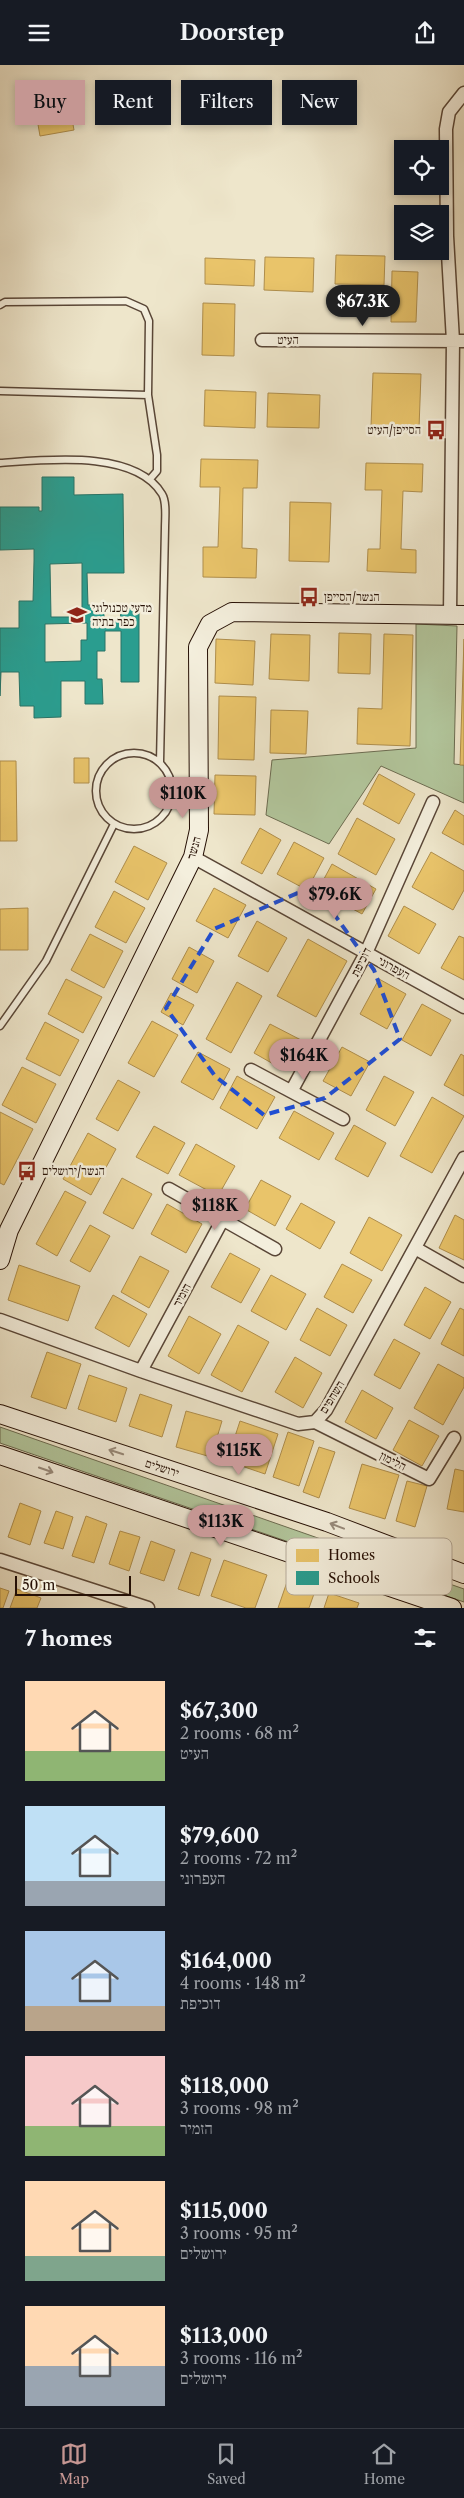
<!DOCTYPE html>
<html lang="en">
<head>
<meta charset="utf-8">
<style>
	body { margin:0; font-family:"Libre Caslon Text","Frank Ruhl Libre",serif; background:#20242c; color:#f1f3f6; height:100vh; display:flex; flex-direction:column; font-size:19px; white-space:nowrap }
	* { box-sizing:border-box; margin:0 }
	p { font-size:16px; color:#9ea1a6 }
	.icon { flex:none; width:28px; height:28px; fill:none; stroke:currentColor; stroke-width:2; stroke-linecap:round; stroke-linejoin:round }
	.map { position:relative; height:1543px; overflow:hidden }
	.panel { display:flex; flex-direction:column; background:#171b24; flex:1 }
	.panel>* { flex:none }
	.banner { position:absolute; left:15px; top:15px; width:435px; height:45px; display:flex; gap:10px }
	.fabs { position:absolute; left:394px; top:75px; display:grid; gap:10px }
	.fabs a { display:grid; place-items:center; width:55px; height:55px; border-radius:0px; background:#171b24; box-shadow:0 2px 8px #0003; font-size:25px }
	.scale { position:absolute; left:15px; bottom:12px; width:116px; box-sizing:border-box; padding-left:5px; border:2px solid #271106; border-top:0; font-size:14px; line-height:18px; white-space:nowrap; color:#271106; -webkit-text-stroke:4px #f4efdd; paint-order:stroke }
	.price { position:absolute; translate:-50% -42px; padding:0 11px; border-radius:18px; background:#c59692; color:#111; font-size:16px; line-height:32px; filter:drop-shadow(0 1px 2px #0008) }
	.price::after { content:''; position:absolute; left:50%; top:30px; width:15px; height:11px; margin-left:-8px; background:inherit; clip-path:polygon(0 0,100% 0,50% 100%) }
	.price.current { background:#222; color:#fff }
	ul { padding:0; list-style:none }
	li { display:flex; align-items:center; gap:15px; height:125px; padding:0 25px }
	li span { display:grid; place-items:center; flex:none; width:140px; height:100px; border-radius:0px; color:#555 }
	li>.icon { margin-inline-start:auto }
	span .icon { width:60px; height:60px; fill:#fffc; stroke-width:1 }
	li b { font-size:21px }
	h2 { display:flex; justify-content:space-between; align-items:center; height:60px; padding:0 25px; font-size:21px }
	.pill { padding:0 18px; border-radius:0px; background:#171b24; box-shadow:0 2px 8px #0003; font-size:18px; line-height:45px }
	.pill.current { background:#c59692; color:#111 }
	header { display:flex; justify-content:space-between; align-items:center; height:65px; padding:0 25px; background:#171b24; font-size:22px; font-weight:800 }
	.tabs { display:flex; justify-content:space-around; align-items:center; height:70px; border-top:1px solid #363941; background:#171b24; font-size:14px; color:#9ea1a6 }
	.tabs a { display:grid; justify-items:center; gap:2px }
	.tabs .current { color:#c59692 }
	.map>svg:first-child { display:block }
	.green { fill:#b2c69c; stroke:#6c6c51 }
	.homes { fill:#e9c46a; stroke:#af8e4c }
	.schools { fill:#2a9d8f; stroke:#297366; fill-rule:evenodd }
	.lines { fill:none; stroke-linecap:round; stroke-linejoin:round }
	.lane-casing { stroke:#594637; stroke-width:9 }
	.street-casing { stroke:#594637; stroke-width:15 }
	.secondary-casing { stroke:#271106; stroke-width:20 }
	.lane { stroke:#f4efdd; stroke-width:6 }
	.street { stroke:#f4efdd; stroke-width:12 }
	.secondary { stroke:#f4efdd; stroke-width:18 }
	.oneway { stroke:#988b7c }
	.marked { fill:none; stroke:#1d4ed8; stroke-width:4; stroke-dasharray:10 6; stroke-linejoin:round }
	.labels { text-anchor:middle; stroke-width:5; stroke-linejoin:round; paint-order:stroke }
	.street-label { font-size:12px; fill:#271106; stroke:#f4efdd }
	.poi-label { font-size:12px; fill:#271106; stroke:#f4efdd; text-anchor:start }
	.key { fill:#f4efdd; stroke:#b6ac9c; stroke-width:1 }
	.key-label { font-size:14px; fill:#271106 }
</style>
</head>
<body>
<header><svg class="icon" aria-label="menu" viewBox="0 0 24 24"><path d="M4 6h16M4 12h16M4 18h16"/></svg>Doorstep<svg class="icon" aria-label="share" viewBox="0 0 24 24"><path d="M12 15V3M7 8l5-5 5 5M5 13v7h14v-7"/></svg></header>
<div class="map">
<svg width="464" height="1543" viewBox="0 0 464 1543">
	<rect width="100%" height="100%" fill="#eee6cb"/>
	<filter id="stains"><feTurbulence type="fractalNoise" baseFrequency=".004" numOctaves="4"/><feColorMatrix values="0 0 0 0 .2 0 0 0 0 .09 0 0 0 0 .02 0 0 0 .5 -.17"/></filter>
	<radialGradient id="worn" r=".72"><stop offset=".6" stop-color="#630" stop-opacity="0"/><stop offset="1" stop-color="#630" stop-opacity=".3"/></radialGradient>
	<path class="green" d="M416,559L457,561L454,699L464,700V738L381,701L329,779L266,750L272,695L416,683Z
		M0,1362L464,1524V1537L0,1378Z"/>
	<path class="homes" d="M69,37L74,65L40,71L35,42Z
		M336,190L385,191L384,220L335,219Z
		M265,192L314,193L313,227L264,225Z
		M205,193L255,195L254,221L205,219Z
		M392,206L418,207L416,257H391Z
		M203,238L235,239L234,291L202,290Z
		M373,308L421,309L419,363L371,362Z
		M205,325L256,327L255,363L204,361Z
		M268,328L320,330L319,363L267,362Z
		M201,394L258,395L257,423H243L242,483L257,484L256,513L203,512V482H218L220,422H200Z
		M366,398L423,399L422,427L403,426L401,484L416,485V508L367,506L368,484H380L382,425H365Z
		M290,437L331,438L329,497L289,496Z
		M339,568L371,569L370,609L338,608Z
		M271,569L310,570L309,616L269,614Z
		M384,569L413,570L410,681L357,679L358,643L382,644Z
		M216,574L255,576L253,620L215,618Z
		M464,574V700H460Z
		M219,631L256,632L254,695L218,694Z
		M271,645L308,646L306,689L270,688Z
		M74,693H89V718H74Z
		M0,696H16L17,776H0Z
		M379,709L415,729L399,759L363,739Z
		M215,710L256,711L255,750L214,749Z
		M455,745L464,751V780L442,768Z
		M357,753L395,774L376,810L338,789Z
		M260,763L281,775L262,809L241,798Z
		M294,777L324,793L307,825L277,809Z
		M134,781L167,798L148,835L115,817Z
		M431,787L464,806V825L453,845L412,822Z
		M332,799L376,824L362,849L318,825Z
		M214,823L246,840L228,873L196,856Z
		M114,826L145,843L126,878L95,862Z
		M404,841L436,859L419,889L388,871Z
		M28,843V885H0V844Z
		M257,856L287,873L268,907L238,891Z
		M90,869L123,886L104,923L71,905Z
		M459,871L464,873V915L441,903Z
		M308,874L347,896L316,952L277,931Z
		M189,882L214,896L197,928L172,914Z
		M66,914L102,932L83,968L48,949Z
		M379,914L406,929L387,964L360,949Z
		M237,917L262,931L231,988L206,974Z
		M171,928L194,940L183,960L161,947Z
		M422,939L451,955L431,991L402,975Z
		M152,956L178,970L154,1012L128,998Z
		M45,957L79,975L60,1011L26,994Z
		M270,959L301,975L284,1005L254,988Z
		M342,982L370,997L351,1031L323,1016Z
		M198,987L230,1004L213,1035L181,1017Z
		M461,989L464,991V1031L444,1020Z
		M22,1002L56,1019L36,1058L2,1040Z
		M237,1011L275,1032L257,1064L220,1043Z
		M384,1011L414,1027L395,1061L366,1045Z
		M118,1015L140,1027L118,1066L96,1054Z
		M432,1032L464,1051L432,1108L400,1091Z
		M294,1046L334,1068L319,1095L279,1073Z
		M0,1047L33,1064L4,1120L0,1118Z
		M354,1060L386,1078L368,1112L335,1094Z
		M154,1061L185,1078L168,1109L136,1092Z
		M88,1068L116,1084L91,1130L63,1114Z
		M196,1079L235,1101L218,1131L179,1110Z
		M122,1113L152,1129L133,1164L103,1148Z
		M261,1115L291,1131L275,1161L245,1144Z
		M65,1126L86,1137L57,1191L36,1179Z
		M301,1138L335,1157L320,1184L286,1164Z
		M167,1139L202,1159L186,1188L151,1169Z
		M455,1150L464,1155V1195L439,1183Z
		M369,1152L402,1170L382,1206L350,1188Z
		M90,1160L110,1171L90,1207L70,1196Z
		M230,1188L260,1204L241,1238L211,1222Z
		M140,1191L169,1206L149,1243L121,1227Z
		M342,1199L372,1215L353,1248L324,1232Z
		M19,1200L80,1221L68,1256L8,1235Z
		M271,1210L306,1229L286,1265L251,1246Z
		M425,1222L451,1237L430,1274L404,1260Z
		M113,1230L147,1249L129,1282L95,1263Z
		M317,1243L347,1260L330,1291L300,1275Z
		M460,1243L464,1245V1291L441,1279Z
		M189,1251L221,1269L199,1309L168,1291Z
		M238,1260L269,1277L242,1327L211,1310Z
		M394,1274L420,1288L400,1324L374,1310Z
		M47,1287L81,1299L66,1344L31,1332Z
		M295,1292L322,1308L303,1343L275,1327Z
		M438,1299L464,1313V1322L443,1360L414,1343Z
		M89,1310L127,1323L116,1357L78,1344Z
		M362,1325L393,1343L376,1374L345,1357Z
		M140,1329L172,1340L162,1372L129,1361Z
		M186,1346L222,1356L211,1392L176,1382Z
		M409,1355L439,1371L422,1401L393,1385Z
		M240,1356L278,1369L265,1409L227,1396Z
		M288,1367L314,1376L299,1421L273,1412Z
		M319,1382L335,1387L319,1433L303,1427Z
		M362,1399L399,1410L385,1454L349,1443Z
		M455,1404L464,1406V1447L447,1444Z
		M407,1416L427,1421L415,1462L396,1456Z
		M20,1438L41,1446L30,1480L8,1472Z
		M56,1446L73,1452L63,1484L44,1478Z
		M86,1451L107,1459L94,1498L72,1491Z
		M120,1466L140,1472L129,1506L109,1499Z
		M151,1476L175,1485L164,1516L140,1508Z
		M191,1487L211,1494L199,1531L178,1524Z
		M224,1495L267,1510L255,1543H246L211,1531Z
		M287,1517L315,1526L309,1543H278Z
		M0,1523L9,1526L3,1543H0Z
		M17,1524L41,1533L37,1543H10Z
		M329,1528L359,1538L357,1543H324Z"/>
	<path class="schools" d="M42,412H74V430L123,429L124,508H87L88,540H104V556L121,555L120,544L139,543V617H121V566H105V586H97V614H102L103,639H85V616H61V652L34,653V641H20L19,607H1L0,631V563H19V536H33L34,496V484L0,485V442H39V446H42ZM82,498V552H51L50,499ZM87,558V575H81V596L45,597V559Z"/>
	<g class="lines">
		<defs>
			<path id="lane" d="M0,240L5,237L126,236L144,244L149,256L148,330L157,390V406L150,414
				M0,326L148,330
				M0,398C45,395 135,384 162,429C167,437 165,453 165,463L160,697
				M96 726a38 38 0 1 1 76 0a38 38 0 1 1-76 0Z
				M0,961L46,896L114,759"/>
			<path id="street" d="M262,275L464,276
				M450,549L453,276L447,171L446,64L449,47L464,28
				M193,792L464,942
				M251,1005L343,1054
				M292,1025L366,888L433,737
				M169,1124L275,1184
				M415,1183L464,1211
				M0,1255L141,1306L298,1359L315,1357L326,1345L464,1093
				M141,1306L223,1154
				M315,1357L429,1414L454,1373
				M0,1495L148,1543"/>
			<path id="secondary" d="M0,1195L9,1165L193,792L199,765L198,582L210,559L232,547L464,550
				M0,1349L327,1457L464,1509
				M0,1390L452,1543"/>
		</defs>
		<use href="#lane" class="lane-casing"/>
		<use href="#street" class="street-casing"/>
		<use href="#secondary" class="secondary-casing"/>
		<use href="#lane" class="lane"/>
		<use href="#street" class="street"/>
		<use href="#secondary" class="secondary"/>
	</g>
	<defs><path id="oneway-shaft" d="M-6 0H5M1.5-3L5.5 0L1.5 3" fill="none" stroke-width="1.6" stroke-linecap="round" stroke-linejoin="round" transform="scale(1.25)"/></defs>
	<g class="oneway">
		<use href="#oneway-shaft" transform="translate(116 1387) rotate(-162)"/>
		<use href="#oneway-shaft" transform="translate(46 1405) rotate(19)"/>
		<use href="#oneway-shaft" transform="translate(337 1461) rotate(-159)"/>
	</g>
	<path class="marked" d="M314,821L374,905L400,974L325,1033L264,1050L215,1011L166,943L214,864Z"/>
	<defs>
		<symbol id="bus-bare" viewBox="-9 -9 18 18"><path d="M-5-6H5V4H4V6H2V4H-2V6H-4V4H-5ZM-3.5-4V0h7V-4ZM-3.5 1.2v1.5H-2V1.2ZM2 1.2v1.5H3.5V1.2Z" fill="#8f2418" stroke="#f4efdd" stroke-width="2.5" paint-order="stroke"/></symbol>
		<symbol id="school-bare" viewBox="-9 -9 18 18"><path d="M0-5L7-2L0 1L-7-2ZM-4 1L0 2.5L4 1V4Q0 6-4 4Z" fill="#8f2418" stroke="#f4efdd" stroke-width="2.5" paint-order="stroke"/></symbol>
	</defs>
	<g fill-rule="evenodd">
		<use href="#bus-bare" x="422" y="351" width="28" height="28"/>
		<use href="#bus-bare" x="295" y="518" width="28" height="28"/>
		<use href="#school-bare" x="63" y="536" width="28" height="28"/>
		<use href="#bus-bare" x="13" y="1092" width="28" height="28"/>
	</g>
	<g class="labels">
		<g class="street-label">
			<text x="288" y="279">העיט</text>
			<text transform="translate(194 783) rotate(-74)" y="4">הנשר</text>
			<text transform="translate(361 897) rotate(-63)" y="4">דוכיפת</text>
			<text transform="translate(394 903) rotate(29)" y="4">העפרוני</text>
			<text transform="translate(182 1230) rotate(-62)" y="4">הזמיר</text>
			<text transform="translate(332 1332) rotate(-58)" y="4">השחפים</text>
			<text transform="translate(393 1396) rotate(27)" y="4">הלימון</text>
			<text transform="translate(162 1403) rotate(18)" y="4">ירושלים</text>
		</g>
		<g class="poi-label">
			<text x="421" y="369" text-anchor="end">הסייפן/העיט</text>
			<text x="324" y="536">הנשר/הסייפן</text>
			<text x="92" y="547">מדעי טכנולוגי<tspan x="92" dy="14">כפר בתיה</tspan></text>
			<text x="42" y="1110">הנשר/ירושלים</text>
		</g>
	</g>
	<rect x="286" y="1473" width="166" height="57" rx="8" class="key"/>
	<rect x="296" y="1484" width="23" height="13" fill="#e9c46a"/>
	<rect x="296" y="1506" width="23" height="14" fill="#2a9d8f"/>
	<g class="key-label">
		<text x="328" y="1495">Homes</text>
		<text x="328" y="1518">Schools</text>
	</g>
	<rect width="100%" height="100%" filter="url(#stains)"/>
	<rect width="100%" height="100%" fill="url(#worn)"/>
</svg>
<div class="fabs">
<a><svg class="icon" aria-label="locate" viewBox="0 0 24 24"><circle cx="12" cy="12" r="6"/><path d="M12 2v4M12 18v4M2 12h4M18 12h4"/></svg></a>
<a><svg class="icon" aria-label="layers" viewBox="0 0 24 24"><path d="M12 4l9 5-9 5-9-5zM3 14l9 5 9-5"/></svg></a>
</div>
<div class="scale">50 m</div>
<b class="price current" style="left:363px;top:262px">$67.3K</b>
<b class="price" style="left:183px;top:754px">$110K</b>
<b class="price" style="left:335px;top:855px">$79.6K</b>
<b class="price" style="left:304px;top:1016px">$164K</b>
<b class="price" style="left:215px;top:1166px">$118K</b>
<b class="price" style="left:239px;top:1411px">$115K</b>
<b class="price" style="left:221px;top:1482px">$113K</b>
<div class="banner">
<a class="pill current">Buy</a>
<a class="pill">Rent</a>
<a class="pill">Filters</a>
<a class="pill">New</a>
</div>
</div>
<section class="panel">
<h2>7 homes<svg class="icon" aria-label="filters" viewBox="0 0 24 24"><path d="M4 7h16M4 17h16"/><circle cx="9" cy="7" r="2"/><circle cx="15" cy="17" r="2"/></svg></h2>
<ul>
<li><span style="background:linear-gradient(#ffd9b3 70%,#8fb573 0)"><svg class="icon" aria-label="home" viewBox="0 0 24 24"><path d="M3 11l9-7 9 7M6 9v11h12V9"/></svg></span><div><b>$67,300</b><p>2 rooms · 68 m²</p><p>העיט</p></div></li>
<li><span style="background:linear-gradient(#bfe0f5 75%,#9aa5b1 0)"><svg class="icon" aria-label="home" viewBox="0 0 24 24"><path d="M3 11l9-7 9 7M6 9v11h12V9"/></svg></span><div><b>$79,600</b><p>2 rooms · 72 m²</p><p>העפרוני</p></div></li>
<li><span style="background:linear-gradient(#a9c7e8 75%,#b9a48a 0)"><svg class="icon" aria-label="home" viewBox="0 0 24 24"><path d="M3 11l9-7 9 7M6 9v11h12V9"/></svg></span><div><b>$164,000</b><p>4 rooms · 148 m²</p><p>דוכיפת</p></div></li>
<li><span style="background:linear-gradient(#f6c9c9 70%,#8fb573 0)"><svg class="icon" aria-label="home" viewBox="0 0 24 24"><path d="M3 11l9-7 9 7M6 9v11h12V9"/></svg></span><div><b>$118,000</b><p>3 rooms · 98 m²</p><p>הזמיר</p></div></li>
<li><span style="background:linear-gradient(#ffd9b3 75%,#7fa58c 0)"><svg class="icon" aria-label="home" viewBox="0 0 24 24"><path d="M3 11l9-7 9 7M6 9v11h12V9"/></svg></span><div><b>$115,000</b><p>3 rooms · 95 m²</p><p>ירושלים</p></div></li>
<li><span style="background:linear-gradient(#ffd9b3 60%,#9aa5b1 0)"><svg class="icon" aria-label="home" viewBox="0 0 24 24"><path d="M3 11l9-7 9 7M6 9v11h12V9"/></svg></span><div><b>$113,000</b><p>3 rooms · 116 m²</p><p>ירושלים</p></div></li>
</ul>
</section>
<nav class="tabs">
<a class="current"><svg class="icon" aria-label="map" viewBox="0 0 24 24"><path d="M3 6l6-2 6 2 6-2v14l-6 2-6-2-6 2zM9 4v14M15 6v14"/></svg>Map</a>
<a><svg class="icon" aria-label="saved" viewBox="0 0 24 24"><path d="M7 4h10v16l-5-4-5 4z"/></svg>Saved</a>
<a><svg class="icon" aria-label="home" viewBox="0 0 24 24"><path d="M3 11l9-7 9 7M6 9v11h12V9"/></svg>Home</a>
</nav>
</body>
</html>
